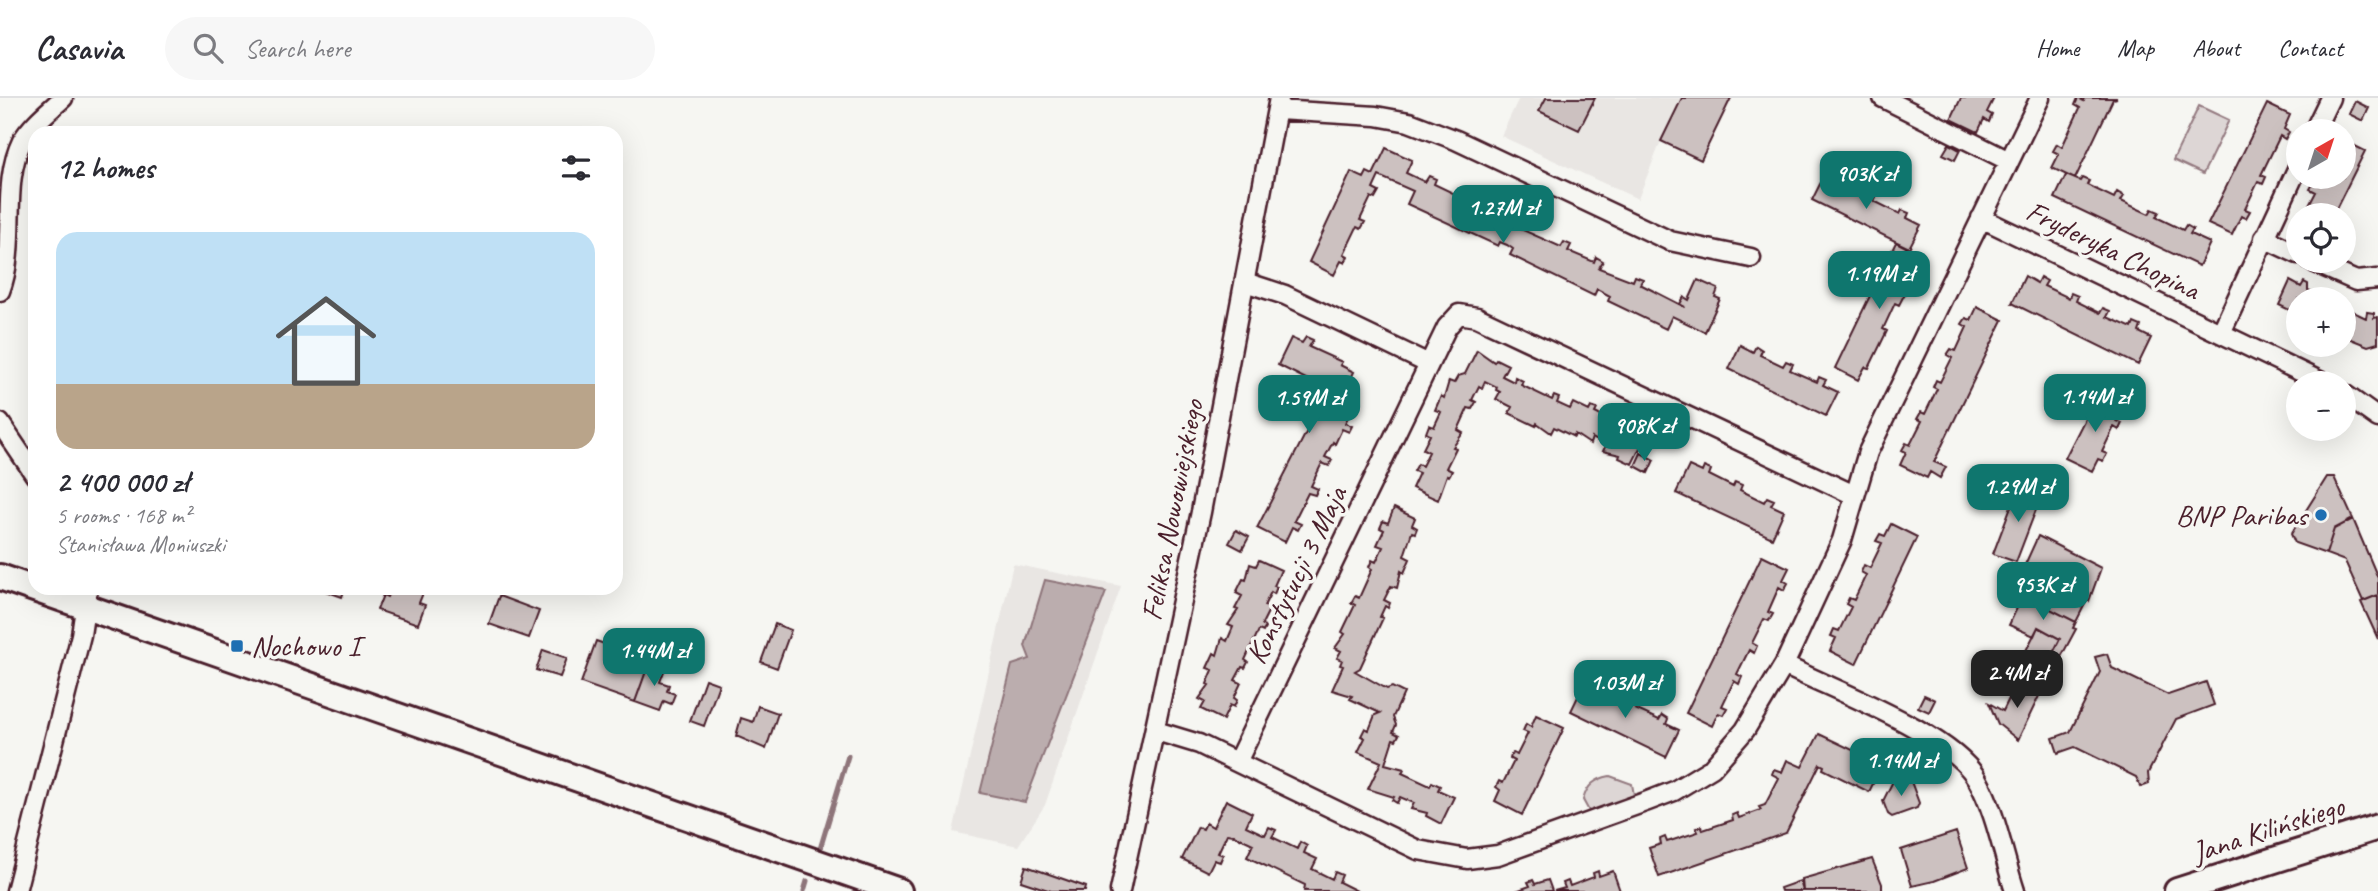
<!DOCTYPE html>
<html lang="en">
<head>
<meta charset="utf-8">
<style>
	body { margin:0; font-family:Caveat,sans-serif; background:#f7f7f7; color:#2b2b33; height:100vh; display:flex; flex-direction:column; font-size:26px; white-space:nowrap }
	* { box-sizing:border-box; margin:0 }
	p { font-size:23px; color:#7c7c81 }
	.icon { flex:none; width:38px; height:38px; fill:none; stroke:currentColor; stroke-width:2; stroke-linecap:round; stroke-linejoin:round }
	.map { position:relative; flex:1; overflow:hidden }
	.sheet { position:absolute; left:28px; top:28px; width:595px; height:469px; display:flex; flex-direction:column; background:#fff; border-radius:21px; box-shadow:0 7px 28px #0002 }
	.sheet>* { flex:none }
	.needle { width:46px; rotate:39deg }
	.tools { position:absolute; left:2286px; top:21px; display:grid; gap:14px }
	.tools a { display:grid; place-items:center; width:70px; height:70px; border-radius:50%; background:#fff; box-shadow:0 7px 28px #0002; font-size:35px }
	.price { position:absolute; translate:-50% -60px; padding:0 16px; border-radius:14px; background:#0f766e; color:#fff; font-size:23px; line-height:46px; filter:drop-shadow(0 2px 4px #0008) }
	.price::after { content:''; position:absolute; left:50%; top:42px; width:21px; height:16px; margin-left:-10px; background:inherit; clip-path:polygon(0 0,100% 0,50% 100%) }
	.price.current { background:#222; color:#fff }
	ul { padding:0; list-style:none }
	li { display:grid; align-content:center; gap:14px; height:371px; padding:0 28px }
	li span { display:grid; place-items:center; height:217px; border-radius:21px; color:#555 }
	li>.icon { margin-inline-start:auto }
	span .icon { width:126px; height:126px; fill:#fffc; stroke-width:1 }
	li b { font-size:30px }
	h2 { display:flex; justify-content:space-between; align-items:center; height:84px; padding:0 28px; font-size:30px }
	header { display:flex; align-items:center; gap:42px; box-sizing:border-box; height:98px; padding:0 35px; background:#fff; border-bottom:2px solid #e1e1e2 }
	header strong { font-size:33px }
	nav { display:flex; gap:38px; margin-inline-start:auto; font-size:24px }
	.search { width:490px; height:63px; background:#f7f7f7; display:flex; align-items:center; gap:18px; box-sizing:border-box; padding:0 24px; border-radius:38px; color:#7c7c81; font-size:26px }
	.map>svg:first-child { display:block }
	.built { fill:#e9e6e3 }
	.green { fill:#ddd6d5; stroke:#947a80; stroke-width:2 }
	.water { fill:#bbadae; stroke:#8e747a; stroke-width:2 }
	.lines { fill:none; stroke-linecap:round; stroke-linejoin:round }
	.stream { stroke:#8e747a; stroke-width:5 }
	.building { fill:#ccc1c0; stroke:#4a1f2b; stroke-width:2 }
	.minor-casing { stroke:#4a1f2b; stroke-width:23 }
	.secondary-casing { stroke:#4a1f2b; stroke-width:30 }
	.minor { stroke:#f6f6f2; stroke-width:18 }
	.secondary { stroke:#f6f6f2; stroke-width:24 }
	.poi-dot { fill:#1f6fb2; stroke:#f6f6f2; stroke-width:2.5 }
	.labels { text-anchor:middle; stroke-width:7; stroke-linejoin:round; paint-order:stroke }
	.street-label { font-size:30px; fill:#4a1f2b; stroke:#f6f6f2 }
	.poi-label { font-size:30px; fill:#4a1f2b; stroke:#f6f6f2; text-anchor:end }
</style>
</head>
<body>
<header>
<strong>Casavia</strong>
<div class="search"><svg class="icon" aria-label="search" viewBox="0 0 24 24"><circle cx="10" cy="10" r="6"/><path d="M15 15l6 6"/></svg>Search here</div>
<nav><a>Home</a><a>Map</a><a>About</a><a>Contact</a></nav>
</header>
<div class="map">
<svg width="2378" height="793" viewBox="0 0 2378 793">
	<rect width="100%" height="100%" fill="#f6f6f2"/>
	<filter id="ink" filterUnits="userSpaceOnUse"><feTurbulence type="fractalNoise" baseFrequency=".0143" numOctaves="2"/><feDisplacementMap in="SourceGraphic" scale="14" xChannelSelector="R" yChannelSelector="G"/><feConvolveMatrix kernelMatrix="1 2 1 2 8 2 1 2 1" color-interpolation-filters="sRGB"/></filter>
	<g filter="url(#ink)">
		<path class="built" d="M1519,0H1731L1701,62L1661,43L1638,101L1501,38Z
			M1013,466L1121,488L1045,707L1018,748L953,734Z"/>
		<path class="green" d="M2199,8L2229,22L2203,76L2173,62Z
			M1610,678L1632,686L1634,697L1595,714L1589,713L1583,702C1587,687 1595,681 1610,678Z"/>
		<path class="water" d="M1045,482L1106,494L1025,704L980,695L1012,567L1030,561L1025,548Z"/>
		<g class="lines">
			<path class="stream" d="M820,751L848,658
				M804,793L807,783"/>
		</g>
		<path class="building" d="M1546,0H1595L1579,32L1539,13Z
			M1682,0H1731L1701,62L1661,43Z
			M1961,0H1994L1987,14L1992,17L1989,24L1984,21L1978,34L1951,21Z
			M2078,0L2084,3L2085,0H2117L2113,1L2075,81L2052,70L2059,56L2053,53L2057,46L2062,49L2080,10L2075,7Z
			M2355,3L2369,10L2363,23L2349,16Z
			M2267,6L2290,17L2284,31L2289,34L2285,41L2280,38L2261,77L2266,79L2263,86L2258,84L2245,111L2250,113L2246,120L2241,118L2232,137L2208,126Z
			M2343,42L2365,53L2333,117H2304L2316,94L2310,91L2314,84L2319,87L2323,79H2343Z
			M1949,46L1960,52L1955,62L1943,56Z
			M1386,50L1412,62L1406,75L1425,84L1429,78L1436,81L1434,86L1459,98L1461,93L1468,96L1466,102L1491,114L1493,109L1500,112L1498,117L1517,127L1516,129L1561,149L1564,144L1571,147L1568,153L1594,164L1596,159L1603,163L1599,170L1633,183L1635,178L1643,181L1640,186L1685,209L1680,206L1684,199L1689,202L1698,182L1718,191L1715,199L1720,201L1705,234L1672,218L1666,231L1608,203L1610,198L1597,191L1594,198L1510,157L1513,151L1507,147L1500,144L1498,148L1407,106L1413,93L1379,78L1373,91L1379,94L1375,101L1371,99L1360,122L1365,124L1361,131L1357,129L1344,156L1348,158L1345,165L1341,163L1334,177L1309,164L1351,74L1364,80L1367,74L1373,77Z
			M2066,77L2080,83L2082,80L2089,83L2087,87L2114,100L2117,94L2124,98L2121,103L2149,116L2152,111L2159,114L2156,119L2183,132L2186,127L2193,131L2190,136L2210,145L2199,168L2055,100Z
			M1824,78L1836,84L1838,80L1869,95L1876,99L1874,103L1900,116L1902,112L1909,115L1907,120L1921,127L1909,150L1812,102Z
			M1896,144L1920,156L1914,168L1918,170L1899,207L1895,205L1883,231L1887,233L1869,270L1865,269L1858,282L1835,270Z
			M2025,178L2037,185L2040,179L2047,183L2044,188L2069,200L2071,195L2078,198L2076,203L2100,215L2103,210L2110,213L2107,219L2132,230L2134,225L2141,228L2139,234L2151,240L2138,267L2012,205Z
			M2290,183L2301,189L2304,184L2308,186V192L2327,201H2298V216L2279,207Z
			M1977,209L2003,222L1934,364L1946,369L1940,380L1930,374L1927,380L1900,367L1906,354L1902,352L1906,345L1910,347L1922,323L1917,321L1921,314L1925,316L1937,291L1933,289L1936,282L1940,284L1952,260L1947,257L1951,251L1956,253L1967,229L1962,226L1966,220L1971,222Z
			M2343,209L2366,220L2367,214L2374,215V220L2378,219V245L2368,248L2343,238Z
			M1306,239L1313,242L1309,249L1342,264L1340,267L1354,274L1338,307L1351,313L1345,325L1352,328L1349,334L1342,331L1335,346L1333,344L1325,359L1332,362L1329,368L1322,365L1311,388L1318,391L1315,397L1308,395L1294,423L1301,426L1298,432L1292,429L1285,444L1257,430L1328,292L1278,267L1291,240L1302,245Z
			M1740,247L1753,254L1756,248L1762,252L1760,257L1783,268L1786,263L1793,266L1790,272L1817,284L1819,279L1826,282L1823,287L1838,294L1826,318L1729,271Z
			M1477,252L1494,264L1496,261L1508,267L1502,278L1514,284L1515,279L1523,283L1521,287L1552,302L1554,298L1559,300L1557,305L1570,311L1573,305L1589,313L1591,309L1597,311L1595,315L1623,329L1625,325L1632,329L1630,333L1645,340L1632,366L1619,360L1620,357L1603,353L1606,347L1592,340L1590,346L1575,336L1574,339L1554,329L1551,335L1537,325L1536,328L1509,315L1512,309L1496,301L1500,294L1496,292L1497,289L1485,283L1482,290L1479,288L1472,302L1476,304L1472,311L1468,310L1458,332L1463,335L1453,349L1456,350L1446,370L1452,373L1449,378L1447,377L1438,402L1412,390L1419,375L1414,373L1418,366L1422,368L1429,354L1423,351L1430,337L1426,335L1429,327L1434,329L1441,314L1435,312L1441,298L1444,300L1449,283L1454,285L1458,278L1465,276Z
			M2097,297L2123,310L2117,323L2122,325L2119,332L2114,329L2102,354L2107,356L2103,363L2098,361L2092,373L2065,360Z
			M1641,355L1654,362L1648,375L1635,368Z
			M1689,368L1702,374L1704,369L1711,372L1709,377L1733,389L1735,384L1742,387L1740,392L1764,404L1767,399L1774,402L1771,407L1784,413L1772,440L1676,395Z
			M2327,379H2334L2353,421L2334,431L2326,456L2295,445L2291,436Z
			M2019,387L2042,396L2016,464L1993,456Z
			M1394,410L1415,420L1412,427L1417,430L1415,435L1412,434L1404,458L1410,461L1404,475L1401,473L1397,490L1391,488L1384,502L1390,505L1388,510L1385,508L1380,519L1383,520L1360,570L1355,573L1387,591L1392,589L1404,595L1393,619L1396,627L1393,634L1399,637L1396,642L1393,641L1385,666L1404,671L1402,675L1430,688L1432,684L1440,688L1438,692L1454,699L1441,726L1426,718L1427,715L1411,711L1414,705L1400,699L1397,705L1392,702L1394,699L1368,691L1381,664L1358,654L1365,640L1361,638L1365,630L1369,632L1375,617L1380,615L1350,601L1352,598L1332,592L1343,568L1340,567L1342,562L1337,560L1341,553L1335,550L1345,536L1342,534L1355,507L1351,505L1355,498L1359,500L1372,471L1369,469L1372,462L1376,464L1383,449L1377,447L1384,432L1380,430L1383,423L1388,425Z
			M2353,421L2378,480V497L2363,503L2345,463L2326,456L2334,431Z
			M1891,426L1917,439L1856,566L1830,553L1836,540L1831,538L1834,531L1839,533L1851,509L1846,506L1849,500L1854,502L1866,477L1861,474L1864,467L1870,470L1882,445L1876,443L1880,436L1885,438Z
			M1236,432L1249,439L1242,452L1229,445Z
			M2038,438L2101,470L2089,503L2087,502L2076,524L2023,497L2034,476L2023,471Z
			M1762,457L1789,470L1783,482L1788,485L1784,492L1779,489L1768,514L1773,516L1769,523L1764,521L1752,545L1757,548L1754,555L1749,552L1737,576L1742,579L1739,586L1734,583L1722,608L1727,610L1723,617L1718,615L1712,628L1686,615Z
			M1259,462L1281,472L1274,488L1277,489L1274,496L1271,494L1264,508L1270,510L1262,526L1265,530L1263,534L1259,532L1245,562L1248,564L1245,570L1242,569L1235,582L1241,585L1234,600L1237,602L1234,609L1230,607L1223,622L1201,611L1205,604L1199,601L1209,587L1207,586L1213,572L1207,570L1214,555L1217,557L1222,540L1227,543L1233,529L1228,527L1238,512L1235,511L1242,498L1236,495L1243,481L1246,482L1250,466L1256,468Z
			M317,490H345L342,499Z
			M391,490H425L419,505L425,507L418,526L377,512L383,497L387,499Z
			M2023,497L2076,524L2073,530L2076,531L2061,559L2053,555L2060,541L2038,529L2034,538L2009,527Z
			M2378,497V541L2361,504Z
			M499,498L539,513L529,540L489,526Z
			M775,526L791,532L777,570L761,564Z
			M2038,529L2060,541L2034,593L2017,584L2022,575L2016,572Z
			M596,543L650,562L635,604L581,585Z
			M543,552L567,560L560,579L536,572Z
			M2107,556L2112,570L2168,597L2206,584L2214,607L2176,621L2148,675L2149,686L2141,689L2136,679L2075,649L2058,655L2053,640L2070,634L2100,574L2095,559Z
			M650,562L666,568L660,584L669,587L667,593L675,596L671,606L664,603L660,613L635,604Z
			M705,581L719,586L704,628L690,623Z
			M2017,584L2040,596L2018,642L1998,626L1989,605L2003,613Z
			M1584,586L1596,592L1599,587L1606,590L1603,595L1628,607L1630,602L1637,605L1635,611L1659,622L1662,617L1668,621L1666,626L1679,632L1666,659L1571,613Z
			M1924,597L1935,602L1929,614L1918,609Z
			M758,608L778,615L766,651L736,638L741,620L753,624Z
			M1536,617L1564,630L1522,717L1495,703L1500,692L1496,689L1499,683L1503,685L1514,663L1510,661L1511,657L1513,655L1517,657L1528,635L1523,633L1526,626L1531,629Z
			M1819,636L1865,658L1868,651L1874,654L1870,661L1882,667L1869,694L1823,671L1824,668L1820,666L1786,735L1659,779L1649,750L1661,746L1660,741L1665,739L1667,744L1698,734L1696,730L1702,728L1703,732L1733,722L1732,717L1737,715L1739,720L1761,712L1759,709L1765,707L1779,680L1772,676L1774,671L1782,674L1787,662L1802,669Z
			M1906,679L1910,681L1919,705L1917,710L1892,719L1888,716L1883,703L1893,683Z
			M1226,702L1252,715L1246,728L1265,737L1269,729L1276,732L1272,739L1297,751L1300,744L1307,748L1304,755L1317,761L1312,771L1332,781L1335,774L1342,777L1339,784L1357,793H1304L1305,787L1247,759L1253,746L1234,737L1227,736L1218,755L1223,757L1220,764L1214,762L1208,774L1182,761L1198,729L1203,731L1206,725L1213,729Z
			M1956,734L1968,770L1934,783L1912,788L1901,752Z
			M1872,761L1882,786V793H1803L1802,781Z
			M1026,768L1086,789L1085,793H1051L1021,783Z
			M1598,773L1599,778L1613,773L1620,793H1554L1565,790L1563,785L1568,783L1570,788L1594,779L1593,775Z
			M1533,782L1535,786L1548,782L1552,793H1516L1530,788L1528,784Z
			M1800,783L1803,793H1781L1780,790Z"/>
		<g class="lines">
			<defs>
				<path id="minor" d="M1883,0L2009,63
					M1278,12L1376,18L1409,24L1456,42L1670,143L1751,160
					M2314,33L2330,0
					M1981,120L2324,285
					M2264,140L2298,156
					M2311,163L2356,183L2378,181
					M1245,184L1285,197L1429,266
					M0,193C18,146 0,88 22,43C32,26 49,13 63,0
					M2221,235L2298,69
					M2343,295L2378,320
					M0,325L35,377
					M1784,567C1833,592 1951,635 1977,681C1996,714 2003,757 2015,793
					M1156,633L1199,646L1418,752L1467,761L1498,757L1648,703L1674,693L1712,670L1745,632L1784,567L1842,442L1868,354L2040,0
					M1237,664L1447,229L1459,216L1477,219L1854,397
					M16,793L81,537L88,490
					M1120,793L1201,414L1279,0"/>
				<path id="secondary" d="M0,479L899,793
					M2177,793L2378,729"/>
			</defs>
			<use href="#minor" class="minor-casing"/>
			<use href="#secondary" class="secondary-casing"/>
			<use href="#minor" class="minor"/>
			<use href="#secondary" class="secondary"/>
		</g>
	</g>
	<g class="poi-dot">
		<circle cx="2321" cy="417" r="7"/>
		<rect x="230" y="541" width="14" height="14" rx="3.5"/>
	</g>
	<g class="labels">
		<g class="street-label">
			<text transform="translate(2113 152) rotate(26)" y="10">Fryderyka Chopina</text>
			<text transform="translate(1172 412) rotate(-79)" y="10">Feliksa Nowowiejskiego</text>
			<text transform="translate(1296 477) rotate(-64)" y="10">Konstytucji 3 Maja</text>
			<text transform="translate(2268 731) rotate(-18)" y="10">Jana Kilińskiego</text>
		</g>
		<g class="poi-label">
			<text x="2307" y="427">BNP Paribas</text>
			<text x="251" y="558" text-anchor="start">Nochowo I</text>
		</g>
	</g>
</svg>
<div class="tools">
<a><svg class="needle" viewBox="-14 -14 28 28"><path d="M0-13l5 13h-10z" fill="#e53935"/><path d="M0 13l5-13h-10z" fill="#7c7c81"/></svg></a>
<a><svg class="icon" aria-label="locate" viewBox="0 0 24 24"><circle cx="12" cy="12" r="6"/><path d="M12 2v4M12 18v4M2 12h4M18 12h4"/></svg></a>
<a>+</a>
<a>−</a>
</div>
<b class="price" style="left:1866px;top:113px">903K zł</b>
<b class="price" style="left:1503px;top:147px">1.27M zł</b>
<b class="price" style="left:1879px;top:213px">1.19M zł</b>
<b class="price" style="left:2095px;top:336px">1.14M zł</b>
<b class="price" style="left:1309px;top:337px">1.59M zł</b>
<b class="price" style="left:1644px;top:365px">908K zł</b>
<b class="price" style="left:2018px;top:426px">1.29M zł</b>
<b class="price" style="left:2043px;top:524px">953K zł</b>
<b class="price" style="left:654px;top:590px">1.44M zł</b>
<b class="price current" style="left:2017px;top:612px">2.4M zł</b>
<b class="price" style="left:1625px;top:622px">1.03M zł</b>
<b class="price" style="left:1901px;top:700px">1.14M zł</b>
<section class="sheet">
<h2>12 homes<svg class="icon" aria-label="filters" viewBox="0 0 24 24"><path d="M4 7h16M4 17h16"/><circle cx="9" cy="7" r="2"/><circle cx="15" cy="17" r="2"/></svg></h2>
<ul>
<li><span style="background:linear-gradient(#bfe0f5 70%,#b9a48a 0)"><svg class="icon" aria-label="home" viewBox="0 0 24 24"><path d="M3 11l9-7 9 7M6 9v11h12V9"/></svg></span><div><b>2 400 000 zł</b><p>5 rooms · 168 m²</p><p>Stanisława Moniuszki</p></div></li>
</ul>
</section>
</div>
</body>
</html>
